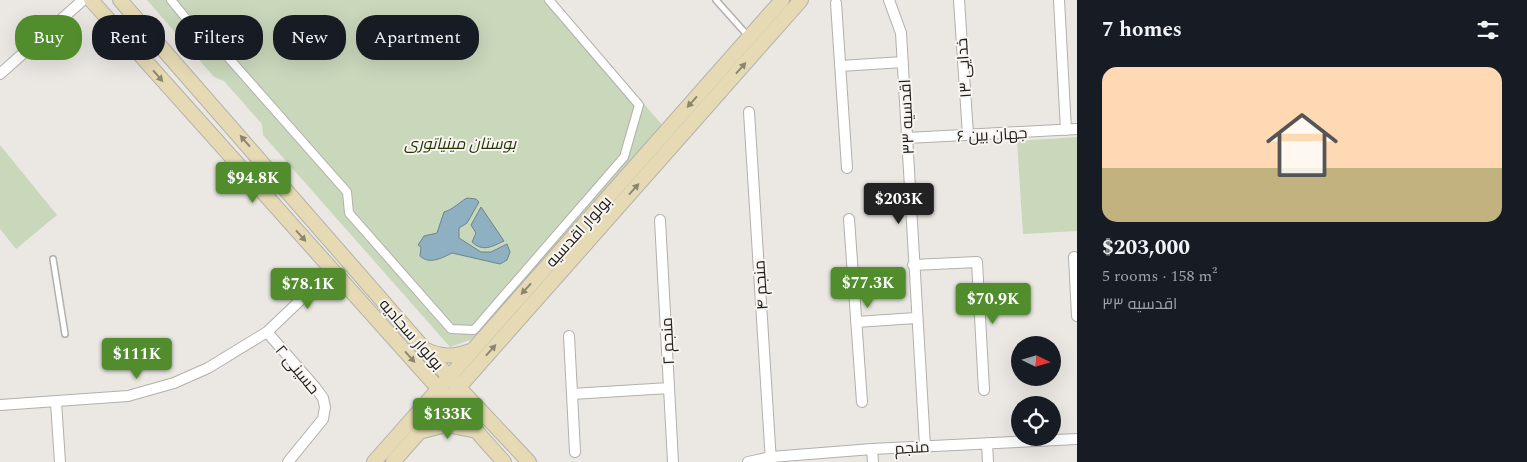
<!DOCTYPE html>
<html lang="en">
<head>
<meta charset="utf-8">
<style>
	body { margin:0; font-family:Spectral,Cairo,serif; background:#242831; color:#f1f3f6; height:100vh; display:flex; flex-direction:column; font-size:19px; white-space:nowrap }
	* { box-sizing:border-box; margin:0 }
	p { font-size:16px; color:#9ea1a6 }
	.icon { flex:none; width:28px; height:28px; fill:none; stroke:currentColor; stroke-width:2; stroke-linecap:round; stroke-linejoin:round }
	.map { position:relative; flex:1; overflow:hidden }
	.details { display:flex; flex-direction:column; background:#171b24; width:450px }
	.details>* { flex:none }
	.guide { position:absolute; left:15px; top:15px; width:475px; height:45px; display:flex; gap:10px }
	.needle { width:32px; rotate:95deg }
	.controls { position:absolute; left:1011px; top:336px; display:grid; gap:10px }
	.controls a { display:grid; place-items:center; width:50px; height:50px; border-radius:50%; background:#171b24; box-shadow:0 5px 20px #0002; font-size:25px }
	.price { position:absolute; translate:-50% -42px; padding:0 11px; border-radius:5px; background:#518d2c; color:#fff; font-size:16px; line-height:32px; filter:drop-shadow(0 1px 2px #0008) }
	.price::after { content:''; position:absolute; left:50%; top:30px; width:15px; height:11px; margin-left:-8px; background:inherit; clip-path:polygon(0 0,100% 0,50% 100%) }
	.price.active { background:#222; color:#fff }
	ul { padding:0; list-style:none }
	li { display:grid; align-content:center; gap:10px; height:265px; padding:0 25px }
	li span { display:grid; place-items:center; height:155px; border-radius:15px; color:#555 }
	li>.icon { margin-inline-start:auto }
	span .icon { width:90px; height:90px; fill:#fffc; stroke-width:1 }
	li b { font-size:21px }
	h2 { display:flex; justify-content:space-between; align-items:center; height:60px; padding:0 25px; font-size:21px }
	.pill { padding:0 18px; border-radius:20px; background:#171b24; box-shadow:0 5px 20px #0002; font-size:18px; line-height:45px }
	.pill.active { background:#518d2c; color:#fff }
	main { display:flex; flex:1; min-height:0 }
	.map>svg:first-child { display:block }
	.green { fill:#c9d7bb }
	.water { fill:#8fb0c1; stroke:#6d8490 }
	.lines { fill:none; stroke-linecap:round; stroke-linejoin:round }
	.service-casing { stroke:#b2b0ac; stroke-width:8 }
	.pedestrian-casing { stroke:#b2b0ac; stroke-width:10 }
	.minor-casing { stroke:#b2b0ac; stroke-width:12 }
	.secondary-casing { stroke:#b2b0ac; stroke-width:16 }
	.service { stroke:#fff; stroke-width:5 }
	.pedestrian { stroke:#fff; stroke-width:8 }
	.minor { stroke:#fff; stroke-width:10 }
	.secondary { stroke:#e6dab4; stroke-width:14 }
	.oneway { fill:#8c8570 }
	.labels { text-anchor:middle; stroke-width:4; stroke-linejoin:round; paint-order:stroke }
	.street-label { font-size:16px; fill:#1f1e1c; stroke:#f8f5f1 }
	.park-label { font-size:16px; font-style:italic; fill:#243607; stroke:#f8f5f1 }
</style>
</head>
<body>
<main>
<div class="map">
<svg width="1077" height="462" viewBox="0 0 1077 462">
	<rect width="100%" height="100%" fill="#ebe8e4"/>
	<path class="green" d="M147,0H555L663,126L481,336L450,347L263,135L262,124L224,81L214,77Z
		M1077,137V231L1023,234L1017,141Z
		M0,145L57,215L16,249L0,229Z"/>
	<path class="water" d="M467,198L476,199L479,202L467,223L459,228V238L481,252H491L507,244L510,252L507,260L500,264L452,253C442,258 429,265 420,256L421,247L418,245L424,236L437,233L444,212C454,209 458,203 467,198Z
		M481,207L504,241C491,247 483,252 472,242L476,233L471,225Z"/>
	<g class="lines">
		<defs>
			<path id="service" d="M716,0L749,37
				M53,259L65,334"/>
			<path id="pedestrian" d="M171,0L207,44L219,47L347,192L349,213L451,329L474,330L624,157L639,105L549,0"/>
			<path id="minor" d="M889,0L901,33L925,446
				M959,0L968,135
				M1059,0L1066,130
				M836,3L847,168
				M840,66L903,62
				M0,74L83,0
				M749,112L771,462
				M907,138L1077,129
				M849,219L862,402
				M660,220L673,462
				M1074,257L1077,316
				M913,265L977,262L984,390
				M856,322L916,318
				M267,332L315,387L323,398L325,407L323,419L288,462
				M569,336L575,452
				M572,394L669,388
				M56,402L60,462
				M0,405L128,396L174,383L208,368L267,332L332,270
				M987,443L988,462
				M872,449L873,462
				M748,462L771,457L872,449L1077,439"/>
			<path id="secondary" d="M91,0L504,462
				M120,0L448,376L529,462
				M426,350C442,357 454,357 470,351
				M419,432L446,425L477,431
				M374,462L782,0
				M393,462L801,0"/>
		</defs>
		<use href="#service" class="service-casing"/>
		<use href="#pedestrian" class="pedestrian-casing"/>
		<use href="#minor" class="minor-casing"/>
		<use href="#secondary" class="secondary-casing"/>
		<use href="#service" class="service"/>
		<use href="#pedestrian" class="pedestrian"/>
		<use href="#minor" class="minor"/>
		<use href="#secondary" class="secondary"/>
	</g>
	<defs><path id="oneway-solid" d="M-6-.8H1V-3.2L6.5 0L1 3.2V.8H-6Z" transform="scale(1.25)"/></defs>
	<g class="oneway">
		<use href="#oneway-solid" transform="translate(741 68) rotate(-48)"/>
		<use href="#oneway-solid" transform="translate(158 76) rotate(49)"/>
		<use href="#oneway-solid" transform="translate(692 102) rotate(132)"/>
		<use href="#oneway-solid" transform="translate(245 141) rotate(-131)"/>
		<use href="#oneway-solid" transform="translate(634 189) rotate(-48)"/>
		<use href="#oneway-solid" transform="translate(301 236) rotate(48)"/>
		<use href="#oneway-solid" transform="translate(526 289) rotate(132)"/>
		<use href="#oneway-solid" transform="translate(491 350) rotate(-48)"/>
		<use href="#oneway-solid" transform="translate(410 357) rotate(48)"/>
	</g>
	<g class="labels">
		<g class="street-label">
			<text transform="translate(963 68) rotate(-94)" y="6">خدایی ۱۳</text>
			<text transform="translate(906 117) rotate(-93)" y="6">اقدسیه ۳۳</text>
			<text transform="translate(992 134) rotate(-3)" y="6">جهان بین ۶</text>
			<text transform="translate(578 231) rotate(-48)" y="6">بولوار اقدسیه</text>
			<text transform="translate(760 285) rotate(-94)" y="6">منجم ۴</text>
			<text transform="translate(412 334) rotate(49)" y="6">بولوار سجادیه</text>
			<text transform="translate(667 341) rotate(-93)" y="6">منجم ۲</text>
			<text transform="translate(298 369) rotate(50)" y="6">حسینی ۲</text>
			<text transform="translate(912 447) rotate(-3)" y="6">منجم</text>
		</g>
		<g class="park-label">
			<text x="460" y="149">بوستان مینیاتوری</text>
		</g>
	</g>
</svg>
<div class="controls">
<a><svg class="needle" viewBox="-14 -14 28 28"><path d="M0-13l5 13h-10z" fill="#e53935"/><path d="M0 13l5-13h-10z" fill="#9ea1a6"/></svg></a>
<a><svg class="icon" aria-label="locate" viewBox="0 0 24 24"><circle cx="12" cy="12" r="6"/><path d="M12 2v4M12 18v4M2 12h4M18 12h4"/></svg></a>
</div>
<b class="price" style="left:253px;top:204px">$94.8K</b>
<b class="price active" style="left:899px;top:225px">$203K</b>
<b class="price" style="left:868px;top:309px">$77.3K</b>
<b class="price" style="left:308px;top:310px">$78.1K</b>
<b class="price" style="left:993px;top:325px">$70.9K</b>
<b class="price" style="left:137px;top:380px">$111K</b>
<b class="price" style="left:448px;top:440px">$133K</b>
<div class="guide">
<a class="pill active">Buy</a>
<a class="pill">Rent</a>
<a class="pill">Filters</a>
<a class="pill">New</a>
<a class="pill">Apartment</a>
</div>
</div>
<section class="details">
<h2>7 homes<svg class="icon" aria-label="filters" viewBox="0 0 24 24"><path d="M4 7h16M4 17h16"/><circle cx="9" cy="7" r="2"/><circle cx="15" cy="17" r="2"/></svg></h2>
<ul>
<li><span style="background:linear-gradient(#ffd9b3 65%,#c2b280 0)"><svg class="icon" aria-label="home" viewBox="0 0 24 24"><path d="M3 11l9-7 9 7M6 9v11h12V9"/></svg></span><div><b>$203,000</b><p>5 rooms · 158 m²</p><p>اقدسیه ۳۳</p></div></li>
</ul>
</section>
</main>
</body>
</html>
